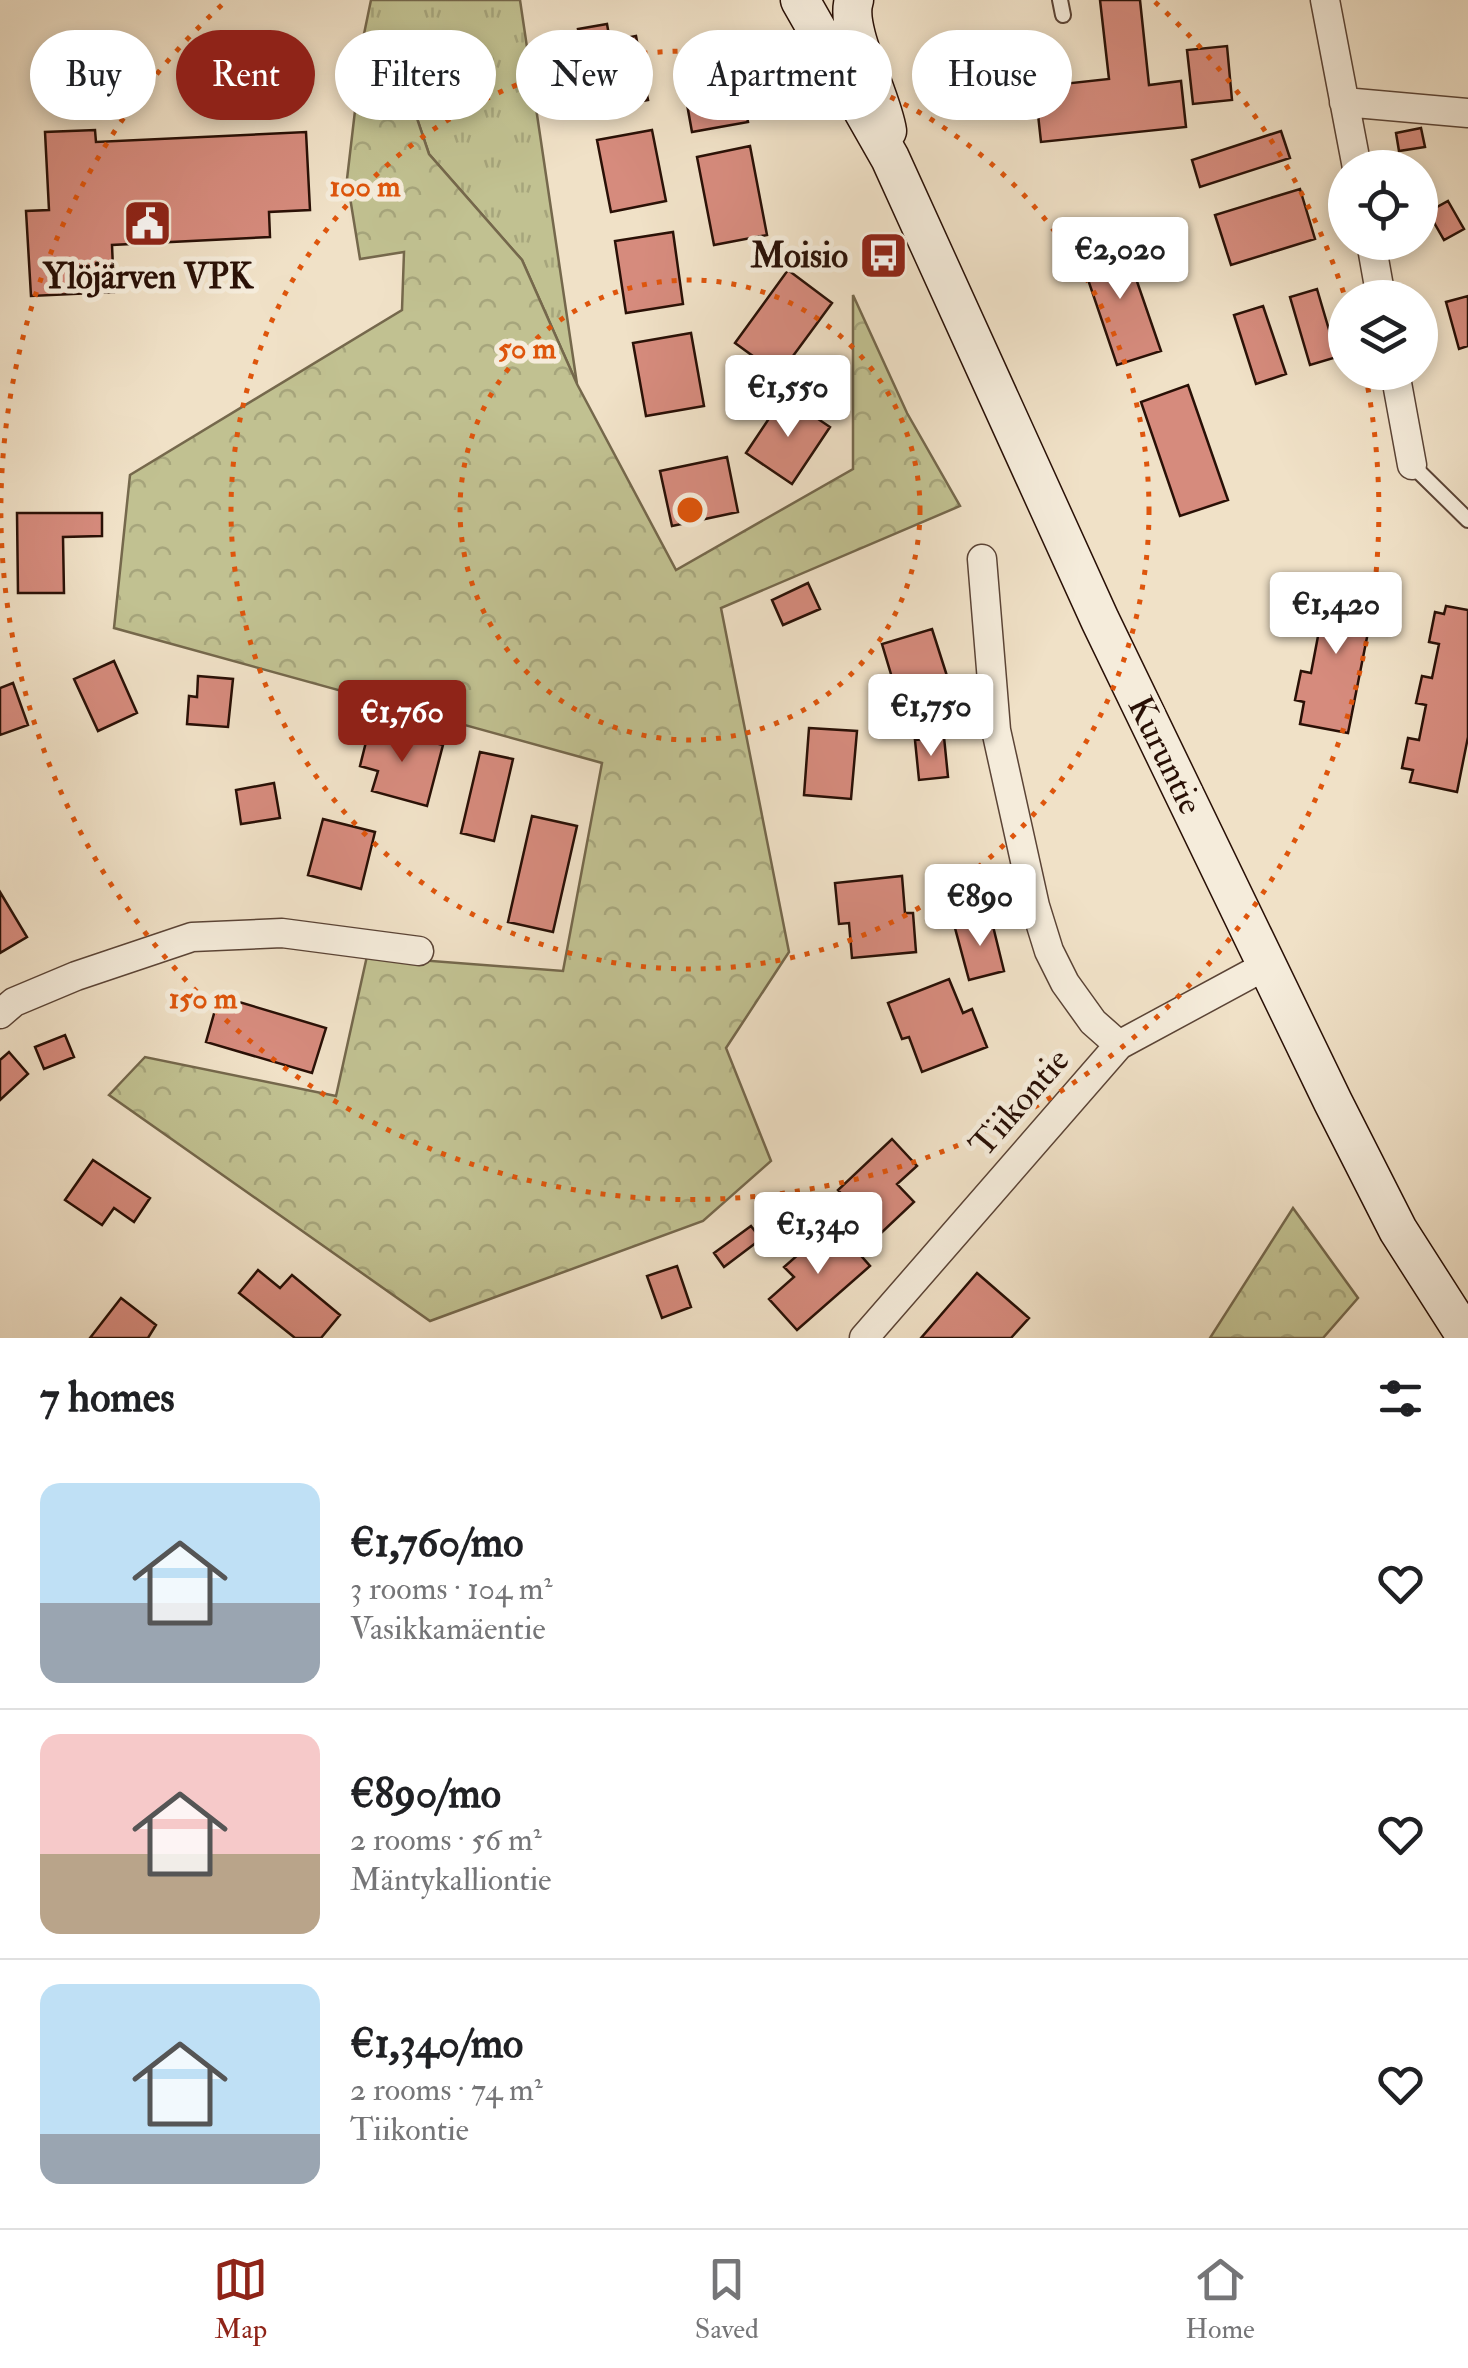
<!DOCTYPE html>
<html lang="en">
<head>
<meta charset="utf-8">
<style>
	body { margin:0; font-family:"IM FELL Double Pica",serif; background:#f6f6f6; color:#202124; height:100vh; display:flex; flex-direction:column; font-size:38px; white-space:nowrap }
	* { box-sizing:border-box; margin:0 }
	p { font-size:32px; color:#757577 }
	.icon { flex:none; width:55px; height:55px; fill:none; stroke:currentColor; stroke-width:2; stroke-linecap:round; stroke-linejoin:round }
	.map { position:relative; height:1338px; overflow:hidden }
	.details { display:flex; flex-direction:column; background:#fff; flex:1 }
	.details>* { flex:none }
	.guide { position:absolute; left:30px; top:30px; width:1410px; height:90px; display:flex; gap:20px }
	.controls { position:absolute; left:1328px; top:150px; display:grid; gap:20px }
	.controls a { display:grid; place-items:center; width:110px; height:110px; border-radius:50%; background:#fff; box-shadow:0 5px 15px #0003; font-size:50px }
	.price { position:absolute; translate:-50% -85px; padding:0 22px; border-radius:10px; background:#fff; color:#222; font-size:32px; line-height:65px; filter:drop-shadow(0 2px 5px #0008) }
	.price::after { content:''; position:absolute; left:50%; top:60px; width:30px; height:22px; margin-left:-15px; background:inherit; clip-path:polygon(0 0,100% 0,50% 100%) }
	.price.active { background:#8f2418; color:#fff }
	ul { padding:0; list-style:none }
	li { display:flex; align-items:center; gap:30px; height:250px; padding:0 40px }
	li+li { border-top:2px solid #e0e0e0 }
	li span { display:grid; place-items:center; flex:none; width:280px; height:200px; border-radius:20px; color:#555 }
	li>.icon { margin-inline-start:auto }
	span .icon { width:120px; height:120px; fill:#fffc; stroke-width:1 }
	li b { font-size:42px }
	h2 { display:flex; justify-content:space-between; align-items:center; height:120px; padding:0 40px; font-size:42px }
	.pill { padding:0 35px; border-radius:45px; background:#fff; box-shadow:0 5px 15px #0003; font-size:35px; line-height:90px }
	.pill.active { background:#8f2418; color:#fff }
	.tab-bar { display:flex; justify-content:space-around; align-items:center; height:140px; border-top:2px solid #e0e0e0; background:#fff; font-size:28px; color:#757577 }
	.tab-bar a { display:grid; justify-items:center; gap:5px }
	.tab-bar .active { color:#8f2418 }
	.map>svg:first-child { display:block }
	.grass { fill:url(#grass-tufts); stroke:#75684c; stroke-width:2.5 }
	.forest { fill:url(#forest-crowns); stroke:#75684c; stroke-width:2.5 }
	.building { fill:#d68b7d; stroke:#291006; stroke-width:2.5 }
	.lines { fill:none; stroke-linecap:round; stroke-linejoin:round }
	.lane-casing { stroke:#5b4436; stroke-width:18 }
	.street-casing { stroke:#5b4436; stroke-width:31 }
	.secondary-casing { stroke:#291006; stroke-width:41 }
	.lane { stroke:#f5ecdb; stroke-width:14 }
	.street { stroke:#f5ecdb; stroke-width:28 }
	.secondary { stroke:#f5ecdb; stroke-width:38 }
	.ring { fill:none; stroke:#de550c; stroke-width:5; stroke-dasharray:5 10 }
	.labels { text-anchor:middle; stroke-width:10; stroke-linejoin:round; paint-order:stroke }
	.poi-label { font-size:35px; font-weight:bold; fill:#291006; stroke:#f5ecdb; text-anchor:end }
	.street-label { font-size:35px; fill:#291006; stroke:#f5ecdb }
	.centre { fill:#de550c; stroke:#f5ecdb; stroke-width:5 }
	.ring-label { font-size:30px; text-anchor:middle; font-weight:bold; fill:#de550c; stroke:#f5ecdb; stroke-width:10; stroke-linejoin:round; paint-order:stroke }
</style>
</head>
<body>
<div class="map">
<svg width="1468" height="1338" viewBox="0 0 1468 1338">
	<defs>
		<pattern id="grass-tufts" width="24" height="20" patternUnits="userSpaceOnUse" patternTransform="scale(2.5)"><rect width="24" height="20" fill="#c1c191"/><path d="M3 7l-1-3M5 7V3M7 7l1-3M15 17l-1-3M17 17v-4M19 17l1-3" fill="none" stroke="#a6a57c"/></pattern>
		<pattern id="forest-crowns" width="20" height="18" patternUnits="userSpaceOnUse" patternTransform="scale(2.5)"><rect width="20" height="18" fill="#c1c191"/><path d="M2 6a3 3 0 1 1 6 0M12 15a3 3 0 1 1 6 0" fill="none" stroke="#a6a57c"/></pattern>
	</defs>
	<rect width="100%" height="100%" fill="#f0e1c7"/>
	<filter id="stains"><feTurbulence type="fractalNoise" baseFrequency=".002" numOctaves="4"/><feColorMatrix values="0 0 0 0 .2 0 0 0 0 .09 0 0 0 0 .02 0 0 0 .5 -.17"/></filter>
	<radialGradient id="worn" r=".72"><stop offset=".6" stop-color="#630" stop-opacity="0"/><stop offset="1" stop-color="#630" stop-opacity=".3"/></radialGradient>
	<path class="grass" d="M371,0H520L577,384L522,260L429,154L390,39L364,34Z"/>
	<path class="forest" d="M364,34L390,38L429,154L522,260L577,384L676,570L853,469V295L907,413L960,506L721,608L789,952L726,1048L771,1161L703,1221L430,1321L109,1095L145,1057L336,1096L367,956L563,971L602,763L114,628L130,475L402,310L404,252L360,259L347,179Z
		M1293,1208L1358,1298L1323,1338H1210Z"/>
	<path class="building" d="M1100,0H1140L1149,85L1181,81L1186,127L1041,142L1035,87L1109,79Z
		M607,24L610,41L636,36L648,100L593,110L578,29Z
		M1227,46L1232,100L1193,104L1187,50Z
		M736,50L748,122L692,132L679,60Z
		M1421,128L1425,147L1399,151L1396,133Z
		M95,130L96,142L306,132L310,210L269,212L270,237L112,245L114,292L31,296L26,211L49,210L45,132Z
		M652,130L666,201L611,212L597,140Z
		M1281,131L1290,158L1200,187L1192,160Z
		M750,146L767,235L714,245L697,157Z
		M1300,189L1315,239L1231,265L1215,215Z
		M1448,201L1464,229L1444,240L1428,212Z
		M673,232L683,304L626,313L615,241Z
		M1122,238L1161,351L1117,365L1079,253Z
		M788,270L832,303L779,375L735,343Z
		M1317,289L1337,357L1310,365L1290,297Z
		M1468,296V346L1459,349L1446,302Z
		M1263,306L1286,374L1256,384L1234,315Z
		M691,333L704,406L646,416L633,343Z
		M1188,385L1228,500L1180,516L1141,402Z
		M784,396L830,427L792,484L746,453Z
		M727,457L738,512L672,526L660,471Z
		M17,513H102V536L63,537L64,593H18Z
		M808,583L820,609L783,625L772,600Z
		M1329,583L1376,592L1348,733L1300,724L1304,702L1295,700L1301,671L1311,673L1319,631L1309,629L1316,597L1326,599Z
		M1446,606L1468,610V737L1457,792L1410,782L1413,770L1402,768L1408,738L1419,740L1426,705L1416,703L1422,676L1432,678L1439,644L1429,642L1435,612L1444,614Z
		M932,629L947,676L896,691L882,644Z
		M114,661L137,713L98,731L74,679Z
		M198,676L233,679L228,727L187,724L189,696L197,697Z
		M13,683L28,725L0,735V688Z
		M370,726L443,745L427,806L372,791L378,771L360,766Z
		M809,728L857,731L851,799L804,795Z
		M944,737L948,777L919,780L915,740Z
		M480,752L513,759L494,841L461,833Z
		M274,783L280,818L241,824L236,790Z
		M532,816L577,826L553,932L508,922Z
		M323,819L375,832L361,889L308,875Z
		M902,876L905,913H913L916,952L852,958L849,923L839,924L835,883Z
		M0,892L27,937L0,953Z
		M991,918L1004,971L969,980L955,928Z
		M949,979L963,1013L972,1009L987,1047L922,1072L909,1037L902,1039L888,1003Z
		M219,996L326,1028L312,1073L206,1042Z
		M65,1035L74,1057L44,1069L35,1047Z
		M9,1052L28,1074L0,1100V1060Z
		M892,1139L917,1166L897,1184L914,1202L879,1235L838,1190Z
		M93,1160L150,1198L134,1222L114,1208L102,1225L65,1200Z
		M833,1224L870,1266L797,1330L769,1299L794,1277L784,1267Z
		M751,1226L761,1239L724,1267L714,1253Z
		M677,1266L691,1307L662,1318L647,1276Z
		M258,1270L280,1288L292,1275L340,1315L321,1338H295L239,1293Z
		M977,1273L1029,1318L1011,1338H921Z
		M121,1298L156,1325L148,1338H90Z"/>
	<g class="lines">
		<defs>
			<path id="lane" d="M1060,0L1063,15
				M1412,465L1468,520"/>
			<path id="street" d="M1325,0L1357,168
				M1344,102L1468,113
				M1371,242L1381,298
				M1395,372L1412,465
				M982,559L996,730L1035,906L1049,951L1065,983L1093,1022L1119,1045
				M0,1014L14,1002L76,976L192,937L282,933L419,951
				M864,1338L1119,1045L1269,964"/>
			<path id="secondary" d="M800,0L890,158L1100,620L1333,1102L1398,1230L1467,1338
				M854,0C844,30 882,96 887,131"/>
		</defs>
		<use href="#lane" class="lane-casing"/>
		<use href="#street" class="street-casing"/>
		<use href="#secondary" class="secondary-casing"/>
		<use href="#lane" class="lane"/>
		<use href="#street" class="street"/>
		<use href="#secondary" class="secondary"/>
	</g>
	<g class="ring">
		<circle cx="690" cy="510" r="230"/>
		<circle cx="690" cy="510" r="459"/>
		<path d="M1155 2A689 689 0 0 1 1345 297M1365 373A689 689 0 1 1 225 2"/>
	</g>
	<defs>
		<symbol id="civic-square" viewBox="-11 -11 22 22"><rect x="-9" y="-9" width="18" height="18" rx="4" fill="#8f2418" stroke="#f5ecdb"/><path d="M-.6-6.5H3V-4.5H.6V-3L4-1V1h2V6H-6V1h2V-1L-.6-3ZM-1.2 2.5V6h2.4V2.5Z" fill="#fff"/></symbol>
		<symbol id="bus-square" viewBox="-11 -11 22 22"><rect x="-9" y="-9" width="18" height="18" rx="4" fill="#8f2418" stroke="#f5ecdb"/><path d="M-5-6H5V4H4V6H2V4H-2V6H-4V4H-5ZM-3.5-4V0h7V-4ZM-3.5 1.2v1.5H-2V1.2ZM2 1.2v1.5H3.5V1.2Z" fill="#fff"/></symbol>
	</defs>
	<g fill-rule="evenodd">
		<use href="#civic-square" x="120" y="196" width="55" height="55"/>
		<use href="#bus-square" x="856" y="228" width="55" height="55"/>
	</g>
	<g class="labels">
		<g class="poi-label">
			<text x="848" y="267">Moisio</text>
			<text x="148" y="288" text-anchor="middle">Ylöjärven VPK</text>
		</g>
		<g class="street-label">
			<text transform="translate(1166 755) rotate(64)" y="12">Kuruntie</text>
			<text transform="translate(1019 1102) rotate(-49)" y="12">Tiikontie</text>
		</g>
	</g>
	<circle cx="690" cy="510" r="15" class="centre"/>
	<g class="ring-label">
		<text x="365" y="196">100 m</text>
		<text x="527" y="358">50 m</text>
		<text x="203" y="1008">150 m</text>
	</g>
	<rect width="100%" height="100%" filter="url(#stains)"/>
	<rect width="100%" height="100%" fill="url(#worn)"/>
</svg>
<div class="controls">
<a><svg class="icon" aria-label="locate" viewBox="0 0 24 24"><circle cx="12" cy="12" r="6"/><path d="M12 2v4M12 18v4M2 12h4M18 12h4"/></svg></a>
<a><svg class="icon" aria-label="layers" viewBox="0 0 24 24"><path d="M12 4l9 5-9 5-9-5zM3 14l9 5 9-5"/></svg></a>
</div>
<b class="price" style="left:1120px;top:302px">€2,020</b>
<b class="price" style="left:788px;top:440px">€1,550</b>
<b class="price" style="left:1336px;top:657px">€1,420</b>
<b class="price" style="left:931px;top:759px">€1,750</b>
<b class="price active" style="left:402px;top:765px">€1,760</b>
<b class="price" style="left:980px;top:949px">€890</b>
<b class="price" style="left:818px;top:1277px">€1,340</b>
<div class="guide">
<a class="pill">Buy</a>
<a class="pill active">Rent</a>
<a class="pill">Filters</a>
<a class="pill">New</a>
<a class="pill">Apartment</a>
<a class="pill">House</a>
</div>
</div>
<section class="details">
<h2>7 homes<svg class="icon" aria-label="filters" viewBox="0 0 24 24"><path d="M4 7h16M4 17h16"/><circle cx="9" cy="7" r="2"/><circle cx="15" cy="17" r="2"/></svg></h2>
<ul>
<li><span style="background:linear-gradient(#bfe0f5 60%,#9aa5b1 0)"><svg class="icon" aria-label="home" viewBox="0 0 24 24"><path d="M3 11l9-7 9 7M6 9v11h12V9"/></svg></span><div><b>€1,760/mo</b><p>3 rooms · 104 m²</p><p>Vasikkamäentie</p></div><svg class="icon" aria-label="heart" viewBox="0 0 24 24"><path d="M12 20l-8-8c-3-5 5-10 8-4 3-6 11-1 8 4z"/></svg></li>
<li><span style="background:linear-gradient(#f6c9c9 60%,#b9a48a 0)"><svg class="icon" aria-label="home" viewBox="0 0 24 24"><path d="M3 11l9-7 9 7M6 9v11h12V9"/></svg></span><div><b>€890/mo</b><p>2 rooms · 56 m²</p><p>Mäntykalliontie</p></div><svg class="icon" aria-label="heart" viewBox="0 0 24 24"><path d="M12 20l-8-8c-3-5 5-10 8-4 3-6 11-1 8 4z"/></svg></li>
<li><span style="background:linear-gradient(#bfe0f5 75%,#9aa5b1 0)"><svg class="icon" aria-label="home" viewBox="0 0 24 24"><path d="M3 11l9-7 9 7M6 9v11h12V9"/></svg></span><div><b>€1,340/mo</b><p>2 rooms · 74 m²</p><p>Tiikontie</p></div><svg class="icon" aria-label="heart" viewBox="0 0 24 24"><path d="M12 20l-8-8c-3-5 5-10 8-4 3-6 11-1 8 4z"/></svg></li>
</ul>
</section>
<nav class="tab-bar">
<a class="active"><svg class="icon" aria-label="map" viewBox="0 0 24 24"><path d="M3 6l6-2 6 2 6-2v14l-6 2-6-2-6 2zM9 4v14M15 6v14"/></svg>Map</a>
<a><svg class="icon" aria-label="saved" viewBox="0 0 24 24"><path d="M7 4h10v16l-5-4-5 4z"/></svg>Saved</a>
<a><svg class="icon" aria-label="home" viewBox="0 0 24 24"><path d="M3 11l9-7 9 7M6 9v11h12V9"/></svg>Home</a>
</nav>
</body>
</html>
